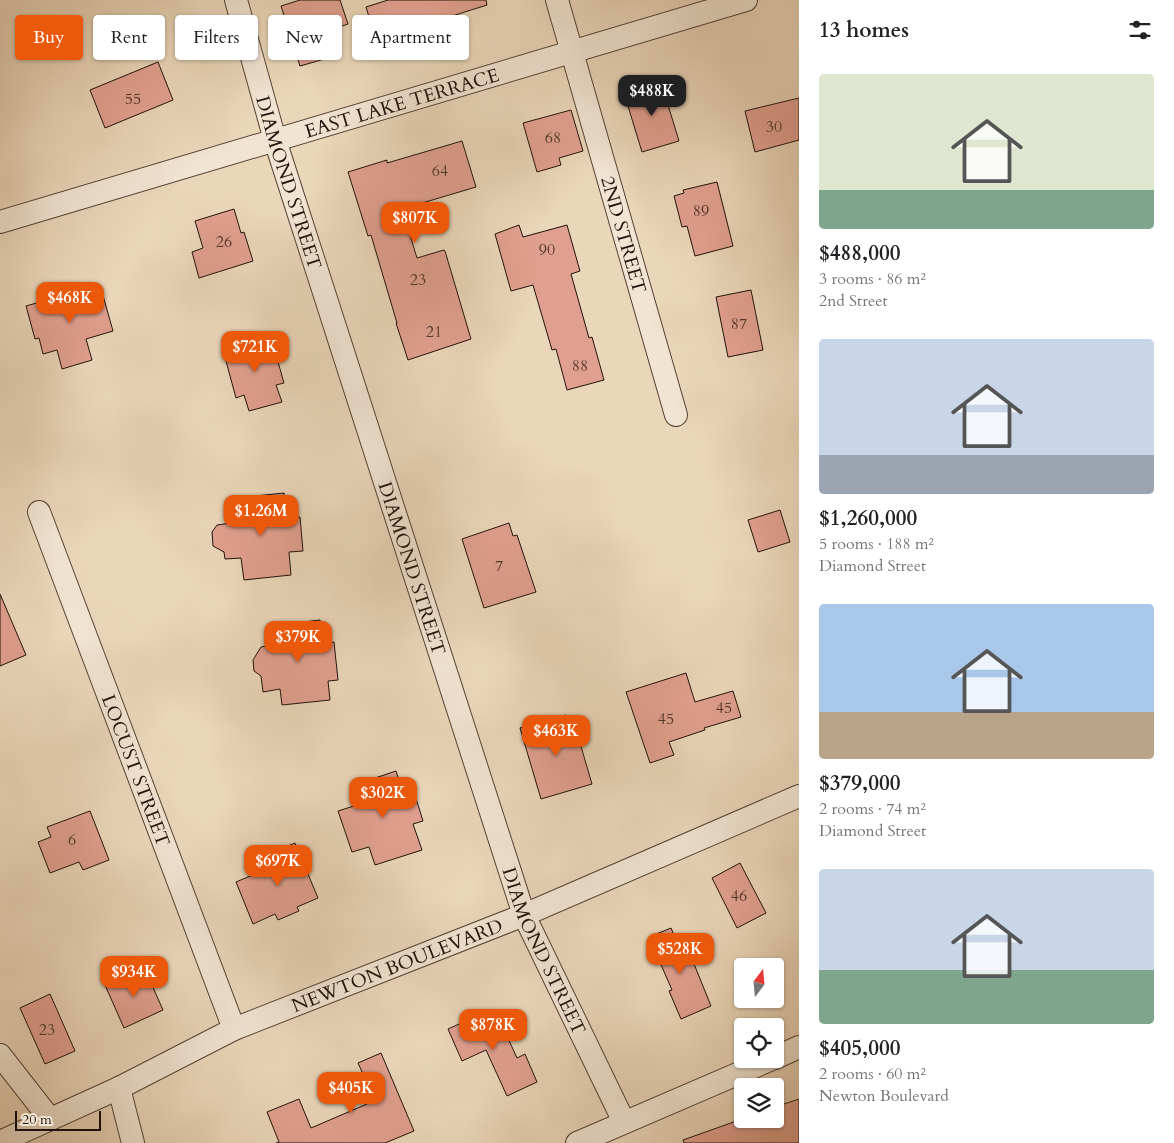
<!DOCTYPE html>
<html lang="en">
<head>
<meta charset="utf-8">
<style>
	body { margin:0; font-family:Cardo,serif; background:#f2f2f2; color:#202124; height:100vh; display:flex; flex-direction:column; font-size:19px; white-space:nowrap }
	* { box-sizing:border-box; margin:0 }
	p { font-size:16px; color:#757577 }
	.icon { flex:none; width:28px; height:28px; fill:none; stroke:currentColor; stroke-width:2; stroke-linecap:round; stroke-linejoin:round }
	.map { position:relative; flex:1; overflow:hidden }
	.drawer { display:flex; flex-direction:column; background:#fff; width:375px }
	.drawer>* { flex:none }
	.banner { position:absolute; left:15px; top:15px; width:475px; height:45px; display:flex; gap:10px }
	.needle { width:32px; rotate:16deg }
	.buttons { position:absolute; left:734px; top:958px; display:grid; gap:10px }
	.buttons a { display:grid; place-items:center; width:50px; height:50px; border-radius:5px; background:#fff; box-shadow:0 1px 4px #0004; font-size:25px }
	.scale { position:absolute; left:15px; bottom:12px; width:86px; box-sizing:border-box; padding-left:5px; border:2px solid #21120b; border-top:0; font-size:14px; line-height:18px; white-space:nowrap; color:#21120b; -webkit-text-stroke:4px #f1e4d2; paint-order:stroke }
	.price { position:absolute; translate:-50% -42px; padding:0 11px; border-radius:10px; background:#ea580c; color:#fff; font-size:16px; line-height:32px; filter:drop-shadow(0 1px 2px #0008) }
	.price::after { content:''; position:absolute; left:50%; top:30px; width:15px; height:11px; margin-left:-8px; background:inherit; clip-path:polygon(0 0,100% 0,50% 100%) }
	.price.current { background:#222; color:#fff }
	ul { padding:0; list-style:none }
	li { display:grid; align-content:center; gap:10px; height:265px; padding:0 20px }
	li span { display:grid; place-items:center; height:155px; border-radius:5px; color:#555 }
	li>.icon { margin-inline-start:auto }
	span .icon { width:90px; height:90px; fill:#fffc; stroke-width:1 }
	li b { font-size:21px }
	h2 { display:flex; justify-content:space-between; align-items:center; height:60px; padding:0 20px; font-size:21px }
	.chip { padding:0 18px; border-radius:5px; background:#fff; box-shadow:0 1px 4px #0004; font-size:18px; line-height:45px }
	.chip.current { background:#ea580c; color:#fff }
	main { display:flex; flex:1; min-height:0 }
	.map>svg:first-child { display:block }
	.building { fill:#e0a08f; stroke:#21120b }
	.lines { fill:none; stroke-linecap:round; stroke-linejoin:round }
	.minor-casing { stroke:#534336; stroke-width:24 }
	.minor { stroke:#f1e4d2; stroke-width:22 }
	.labels { text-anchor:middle; stroke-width:4; stroke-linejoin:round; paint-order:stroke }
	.number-label { font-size:16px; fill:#51362c }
	.street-label { font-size:19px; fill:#21120b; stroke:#f1e4d2 }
</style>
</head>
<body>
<main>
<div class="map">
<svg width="799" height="1143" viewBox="0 0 799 1143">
	<rect width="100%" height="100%" fill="#ead6b9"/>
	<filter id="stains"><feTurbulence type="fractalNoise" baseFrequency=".004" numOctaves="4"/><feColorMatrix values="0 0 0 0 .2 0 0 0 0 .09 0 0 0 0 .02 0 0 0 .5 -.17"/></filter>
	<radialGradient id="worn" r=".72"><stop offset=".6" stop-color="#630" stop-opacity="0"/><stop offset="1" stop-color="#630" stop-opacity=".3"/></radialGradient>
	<path class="building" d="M300,0H340L348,24L328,31L335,56L300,66L281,6Z
		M388,0H486L487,5L376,40L366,7Z
		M158,62L173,100L105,128L90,90Z
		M661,82L679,141L642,152L624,93Z
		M799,98V140L755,152L745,111Z
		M571,110L583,151L559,158L561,165L537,172L523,123Z
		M462,141L476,187L402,209L417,258L444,250L445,251L471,339L408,360L396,323H397L371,235L368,236L348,172L387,160V163Z
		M717,182L733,246L695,256L687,226L682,227L674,196L684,193L683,190Z
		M234,209L241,233L244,232L253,261L199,278L192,252L203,248L195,221Z
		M519,225L523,237L567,225L580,271L571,274L589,338L592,337L604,380L567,390L556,349L552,350L533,285L511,291L495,234Z
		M100,285L113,331L86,339L92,360L62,369L57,350L43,354L39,338L35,339L26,306Z
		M751,290L763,350L728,357L716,297Z
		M271,337L284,383L276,385L282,402L249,411L244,395L236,398L223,350Z
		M284,493L286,518L300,517L303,551L289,552L291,575L244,580L241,558L225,559L224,552L213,546L212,532L217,525L238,522L236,498Z
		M780,510L790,542L758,552L748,520Z
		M509,523L513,536L517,535L536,592L484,608L462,539Z
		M0,594L26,655L0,666Z
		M320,620L323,644L334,642L338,680L328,681L330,700L282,705L280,689L263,692L261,676L254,671L253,660L261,647L272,645L270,626Z
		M686,673L695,702L733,691L741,717L704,728L705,730L669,742L674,755L650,763L626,692Z
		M566,715L570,727L575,726L592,784L541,799L520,728Z
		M396,771L403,792L413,789L423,821L413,824L422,850L375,865L369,847L352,852L338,811L357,805L351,786Z
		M90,811L109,860L83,870L79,862L50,873L38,842L51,837L47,827Z
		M295,843L318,898L297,907L299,911L278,920L275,914L253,924L236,882L279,864L274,852Z
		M740,863L766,913L737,928L712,878Z
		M671,928L683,957L690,954L711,1006L681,1019L669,991L672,990L649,937Z
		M144,967L163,1010L124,1028L105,985Z
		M50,994L75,1051L45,1064L20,1008Z
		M490,1010L503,1038L507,1036L517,1058L525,1054L537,1082L507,1096L486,1050L462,1061L448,1029Z
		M381,1053L414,1131L385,1143H276L279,1142L267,1112L299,1099L311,1128L367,1104L355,1078L363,1074L358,1063Z
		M799,1099V1143H684L683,1140L742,1119H775V1107Z"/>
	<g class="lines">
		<defs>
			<g id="minor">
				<path id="s1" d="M236,0L275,140L524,915L624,1122"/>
				<path id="s2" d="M557,0L676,415"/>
				<path id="s3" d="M0,222L746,0"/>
				<path id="s4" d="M39,512L234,1029"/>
				<path d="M0,1055L50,1119"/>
				<path d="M775,1058L799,1047"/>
				<path d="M119,1088L133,1143"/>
				<path id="s5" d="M0,1142L119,1088L234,1029L524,915L799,796"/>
				<path d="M577,1143L772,1059"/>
			</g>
		</defs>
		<use href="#minor" class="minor-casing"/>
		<use href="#minor" class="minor"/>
	</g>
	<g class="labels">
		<g class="number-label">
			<text x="133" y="104">55</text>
			<text x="774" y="132">30</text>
			<text x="553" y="143">68</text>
			<text x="440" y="176">64</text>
			<text x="701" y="216">89</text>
			<text x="224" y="247">26</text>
			<text x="547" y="255">90</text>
			<text x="418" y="285">23</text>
			<text x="739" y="329">87</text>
			<text x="434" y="337">21</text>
			<text x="580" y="371">88</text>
			<text x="499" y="571">7</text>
			<text x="724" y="713">45</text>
			<text x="666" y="724">45</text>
			<text x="72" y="845">6</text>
			<text x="739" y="901">46</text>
			<text x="47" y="1035">23</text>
		</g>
		<g class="street-label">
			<text dy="7" stroke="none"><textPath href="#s3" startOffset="419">EAST LAKE TERRACE</textPath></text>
			<text dy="7" stroke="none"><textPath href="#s1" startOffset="190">DIAMOND STREET</textPath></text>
			<text dy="7" stroke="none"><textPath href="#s2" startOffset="244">2ND STREET</textPath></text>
			<text dy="7" stroke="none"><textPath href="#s1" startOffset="595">DIAMOND STREET</textPath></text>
			<text dy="7" stroke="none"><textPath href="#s4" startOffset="276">LOCUST STREET</textPath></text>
			<text dy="7" stroke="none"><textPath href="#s1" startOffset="1000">DIAMOND STREET</textPath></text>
			<text dy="7" stroke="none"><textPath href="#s5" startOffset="435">NEWTON BOULEVARD</textPath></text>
		</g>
	</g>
	<rect width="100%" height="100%" filter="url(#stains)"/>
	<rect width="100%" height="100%" fill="url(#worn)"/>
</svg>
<div class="buttons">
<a><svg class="needle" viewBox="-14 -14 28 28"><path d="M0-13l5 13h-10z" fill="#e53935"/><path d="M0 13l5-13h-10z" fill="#757577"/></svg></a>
<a><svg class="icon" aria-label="locate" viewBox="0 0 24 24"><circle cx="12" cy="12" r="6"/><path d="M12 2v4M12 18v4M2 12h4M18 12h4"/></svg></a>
<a><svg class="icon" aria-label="layers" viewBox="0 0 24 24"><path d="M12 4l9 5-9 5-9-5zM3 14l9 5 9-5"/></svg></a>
</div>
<div class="scale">20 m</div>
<b class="price current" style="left:652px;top:117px">$488K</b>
<b class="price" style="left:415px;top:244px">$807K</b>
<b class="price" style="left:70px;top:324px">$468K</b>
<b class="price" style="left:255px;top:373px">$721K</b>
<b class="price" style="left:261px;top:537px">$1.26M</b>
<b class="price" style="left:298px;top:663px">$379K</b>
<b class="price" style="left:556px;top:757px">$463K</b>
<b class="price" style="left:383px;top:819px">$302K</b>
<b class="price" style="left:278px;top:887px">$697K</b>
<b class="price" style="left:680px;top:975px">$528K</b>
<b class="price" style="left:134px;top:998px">$934K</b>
<b class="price" style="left:493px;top:1051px">$878K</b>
<b class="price" style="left:351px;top:1114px">$405K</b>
<div class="banner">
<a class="chip current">Buy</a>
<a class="chip">Rent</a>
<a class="chip">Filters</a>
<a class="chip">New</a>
<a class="chip">Apartment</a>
</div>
</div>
<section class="drawer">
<h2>13 homes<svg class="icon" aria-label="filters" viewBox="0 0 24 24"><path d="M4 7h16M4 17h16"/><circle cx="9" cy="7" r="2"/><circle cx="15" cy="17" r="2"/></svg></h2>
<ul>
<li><span style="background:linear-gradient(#dfe7d0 75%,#7fa58c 0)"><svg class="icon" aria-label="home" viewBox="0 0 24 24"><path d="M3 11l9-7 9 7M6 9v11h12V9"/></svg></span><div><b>$488,000</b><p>3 rooms · 86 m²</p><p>2nd Street</p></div></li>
<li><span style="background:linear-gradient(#c9d6e8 75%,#9aa5b1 0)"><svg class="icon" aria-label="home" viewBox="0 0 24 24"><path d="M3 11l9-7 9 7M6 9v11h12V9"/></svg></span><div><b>$1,260,000</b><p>5 rooms · 188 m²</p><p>Diamond Street</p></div></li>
<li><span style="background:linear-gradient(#a9c7e8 70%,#b9a48a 0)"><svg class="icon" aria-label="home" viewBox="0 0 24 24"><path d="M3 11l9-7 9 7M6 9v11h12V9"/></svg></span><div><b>$379,000</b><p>2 rooms · 74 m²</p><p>Diamond Street</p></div></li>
<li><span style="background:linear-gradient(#c9d6e8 65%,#7fa58c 0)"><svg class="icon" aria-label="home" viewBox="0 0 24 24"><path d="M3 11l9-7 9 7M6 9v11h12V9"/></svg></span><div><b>$405,000</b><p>2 rooms · 60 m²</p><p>Newton Boulevard</p></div></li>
</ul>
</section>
</main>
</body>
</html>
